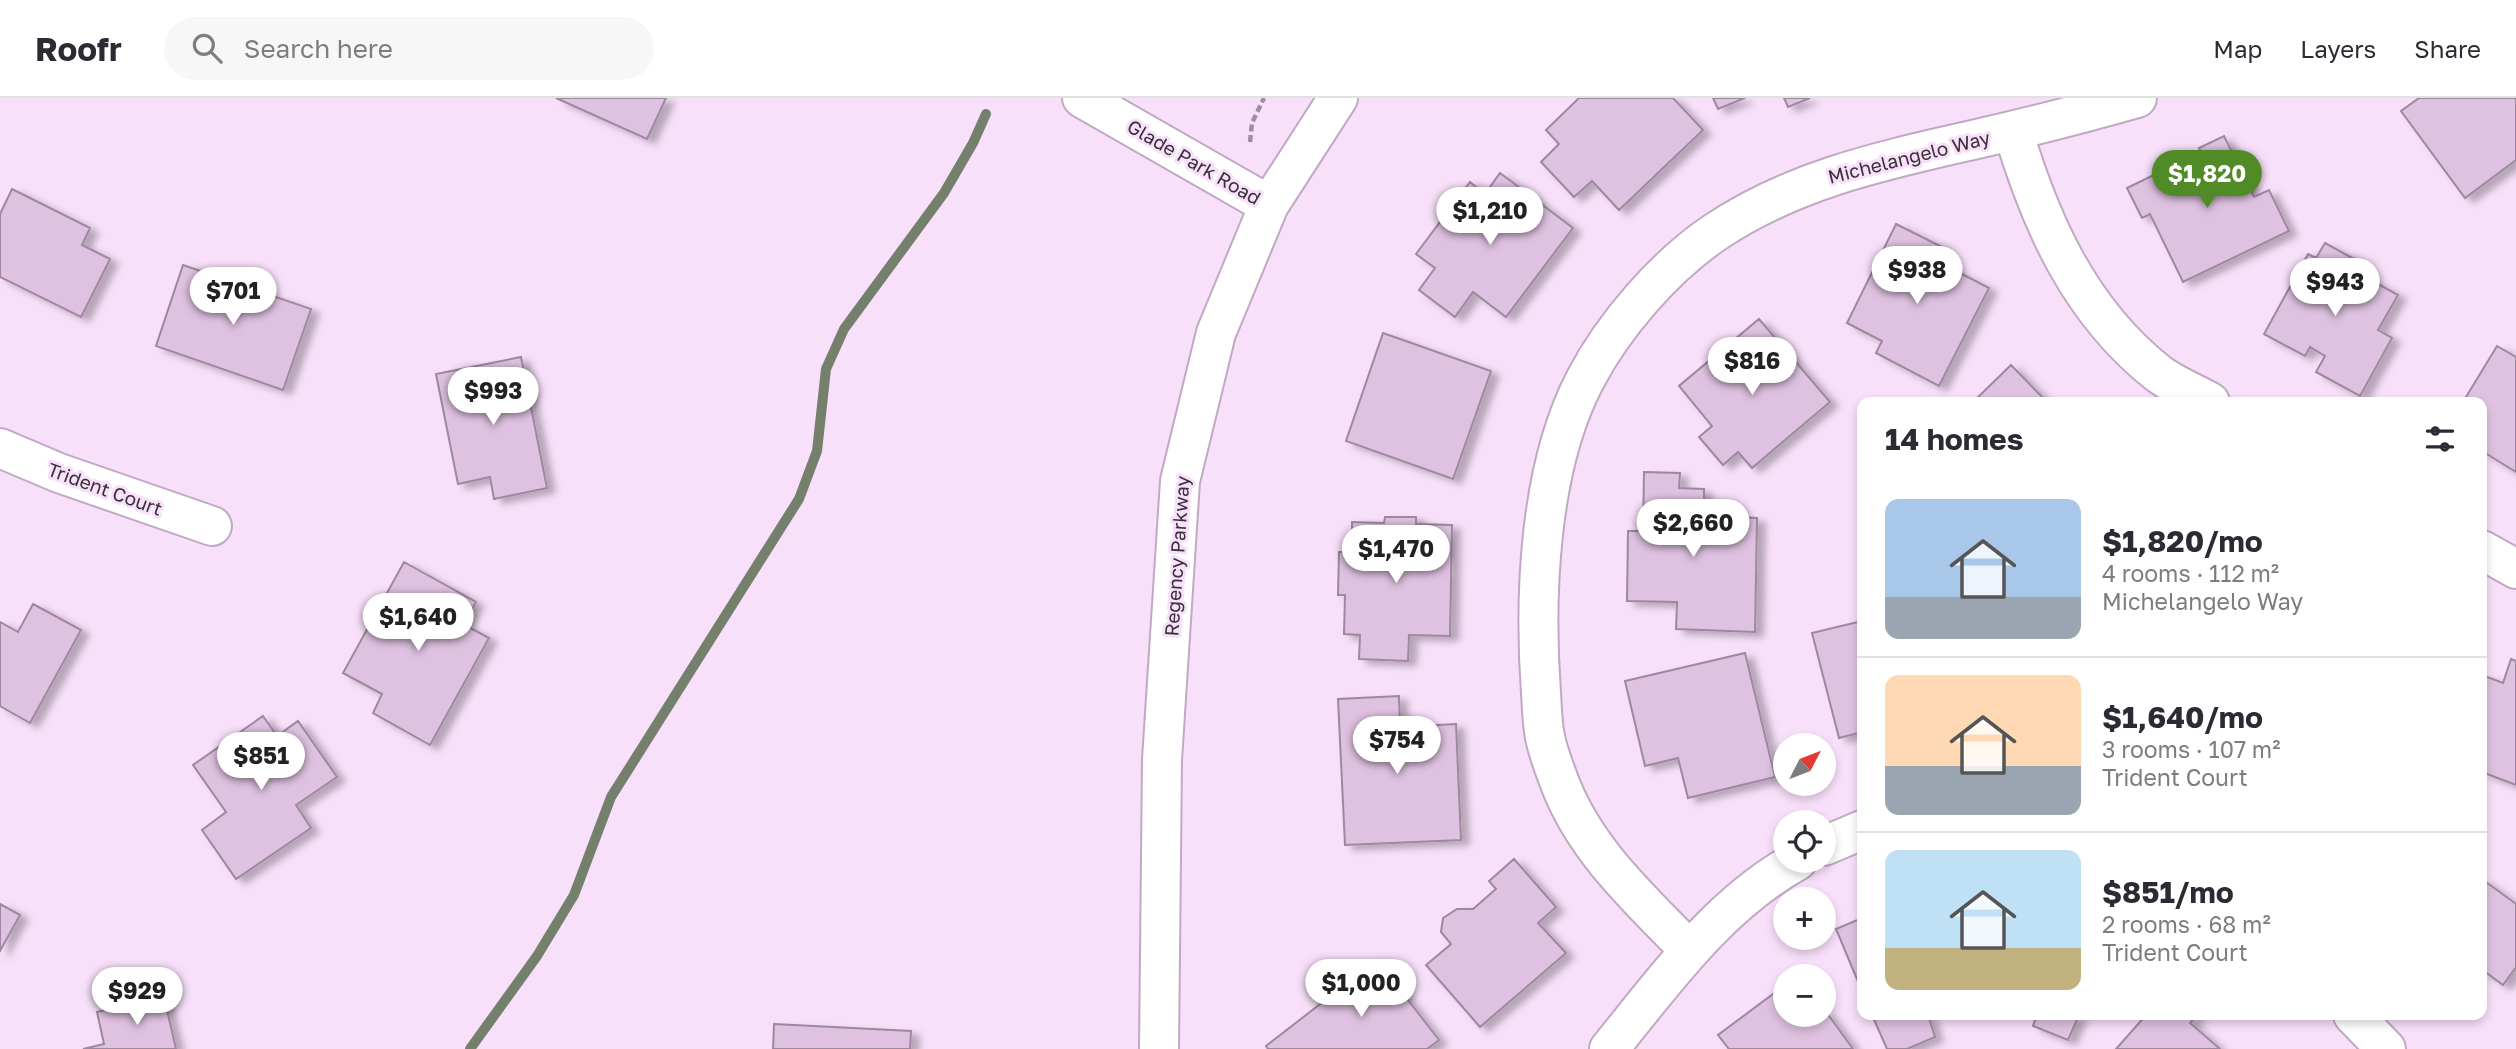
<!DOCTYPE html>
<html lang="en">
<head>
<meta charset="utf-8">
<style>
	body { margin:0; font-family:"Golos Text",sans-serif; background:#f7f7f7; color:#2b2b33; height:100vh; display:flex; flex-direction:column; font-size:26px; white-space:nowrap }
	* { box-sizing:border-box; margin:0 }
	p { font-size:23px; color:#7c7c81 }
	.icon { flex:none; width:38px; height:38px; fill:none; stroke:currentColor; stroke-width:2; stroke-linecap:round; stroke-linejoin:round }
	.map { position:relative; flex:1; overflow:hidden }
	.drawer { position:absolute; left:1857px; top:299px; width:630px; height:623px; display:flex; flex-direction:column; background:#fff; border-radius:14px; box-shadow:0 4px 10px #0003 }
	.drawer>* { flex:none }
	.needle { width:46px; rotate:48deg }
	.fabs { position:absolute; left:1773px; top:635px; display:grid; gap:14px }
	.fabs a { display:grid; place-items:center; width:63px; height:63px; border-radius:50%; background:#fff; box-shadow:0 4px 10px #0003; font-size:35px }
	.price { position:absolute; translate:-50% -60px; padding:0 16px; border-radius:24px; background:#fff; color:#222; font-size:23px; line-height:46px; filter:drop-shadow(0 2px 4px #0008) }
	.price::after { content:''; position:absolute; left:50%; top:42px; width:21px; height:16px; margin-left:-10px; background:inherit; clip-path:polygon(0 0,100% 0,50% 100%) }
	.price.active { background:#518b28; color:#fff }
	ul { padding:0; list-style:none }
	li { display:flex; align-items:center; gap:21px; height:175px; padding:0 28px }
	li+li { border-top:2px solid #e1e1e2 }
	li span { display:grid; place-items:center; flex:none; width:196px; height:140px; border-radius:14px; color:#555 }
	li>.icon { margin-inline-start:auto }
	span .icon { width:84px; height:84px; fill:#fffc; stroke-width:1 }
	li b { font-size:30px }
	h2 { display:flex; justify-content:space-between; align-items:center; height:84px; padding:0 28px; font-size:30px }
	header { display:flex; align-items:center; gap:42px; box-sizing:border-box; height:98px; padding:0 35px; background:#fff; border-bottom:2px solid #e1e1e2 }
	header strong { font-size:33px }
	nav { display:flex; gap:38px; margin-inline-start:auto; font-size:24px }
	.search { width:490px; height:63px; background:#f7f7f7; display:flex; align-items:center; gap:18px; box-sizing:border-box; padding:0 24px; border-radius:38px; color:#7c7c81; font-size:26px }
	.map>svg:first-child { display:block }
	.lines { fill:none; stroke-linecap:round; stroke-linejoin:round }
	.stream { stroke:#74806c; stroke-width:10 }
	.building { fill:#dfc2e1; stroke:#9e88a0; stroke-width:2; filter:url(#shadow) }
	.minor-casing { stroke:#c0a9c2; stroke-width:42 }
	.path { stroke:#9f8ea0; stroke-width:4.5; stroke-dasharray:7 3.5; stroke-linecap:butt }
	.minor { stroke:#fff; stroke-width:38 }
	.labels { text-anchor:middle; stroke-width:6; stroke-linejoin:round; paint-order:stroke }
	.street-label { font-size:19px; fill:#39303a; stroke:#f8e0fa }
</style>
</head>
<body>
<header>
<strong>Roofr</strong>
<div class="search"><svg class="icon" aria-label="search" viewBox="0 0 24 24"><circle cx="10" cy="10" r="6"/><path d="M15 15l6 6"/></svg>Search here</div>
<nav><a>Map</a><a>Layers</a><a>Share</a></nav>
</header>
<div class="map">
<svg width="2516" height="951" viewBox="0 0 2516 951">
	<defs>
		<filter id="shadow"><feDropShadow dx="8" dy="4.5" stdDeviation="3.5" flood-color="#0004"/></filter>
	</defs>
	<rect width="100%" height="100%" fill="#f8e0fa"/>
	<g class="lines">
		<path class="stream" d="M470,951L537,858L574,797L611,699L799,401L817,353L826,271L844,231L944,95L973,45L986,16"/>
	</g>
	<path class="building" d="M556,0H666L647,41Z
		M1579,0H1673L1703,32L1619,112L1592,83L1574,99L1541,64L1559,46L1546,32Z
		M1713,0H1745L1718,11Z
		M1784,0H1810L1788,9Z
		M2419,0H2516V62L2465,100L2401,13Z
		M2224,38L2254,99L2269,92L2289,133L2183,184L2150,116L2142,120L2127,90L2201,54L2199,50Z
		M1500,75L1573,130L1506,219L1473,194L1455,219L1419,192L1435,170L1416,156L1470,84L1485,96Z
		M12,91L90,130L82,147L110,161L81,219L0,179V116Z
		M1896,126L1942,149L1935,162L1989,190L1939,288L1876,255L1882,243L1847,225Z
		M2325,145L2354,161L2349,170L2398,197L2378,232L2392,240L2360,298L2316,274L2325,258L2310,249L2305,258L2264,236L2308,156L2316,160Z
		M183,167L311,211L283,292L156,248Z
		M1759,221L1830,304L1752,370L1738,354L1723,367L1699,339L1712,328L1679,288Z
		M1383,235L1491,273L1453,381L1346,343Z
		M2497,248L2516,259V374L2482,353V304H2463Z
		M521,259L547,390L494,401L490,379L458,386L436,276Z
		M2011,267L2047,304H1973Z
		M1644,374L1680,375L1679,390L1704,391V418L1757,420L1755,534L1676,531L1677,504L1627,503L1628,433H1643Z
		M1385,419H1416V426L1452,427L1450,538L1409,537L1408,563L1359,561L1360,537L1344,536L1345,497H1338L1339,454H1352V424L1384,425Z
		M404,464L476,504L463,526L489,540L430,647L373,615L382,596L343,575Z
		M33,506L81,532L30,625L0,608V524L18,534Z
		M1862,523V634L1839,640L1812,535Z
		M1745,555L1775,679L1688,700L1678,660L1645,668L1625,583Z
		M2511,561L2516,563V687L2482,674V577L2503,585Z
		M1399,598L1400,629L1456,626L1461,742L1345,747L1338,601Z
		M263,618L277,638L298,623L337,679L296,707L311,730L236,781L202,732L226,714L193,667Z
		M1514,761L1556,809L1538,825L1566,855L1480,929L1426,867L1451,846L1441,834L1443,820L1457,811H1473L1496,791L1489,783Z
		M2482,781L2516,806V869L2503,887L2484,873L2482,877Z
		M0,806L20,817L0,853Z
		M1862,820V893L1836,831Z
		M1377,862L1439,942L1427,951H1268L1266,948Z
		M1785,887V917H1824V911L1853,951H1729L1718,937Z
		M164,899L176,951H83L104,946L97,914Z
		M1872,917H1928L1935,939L1907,951H1887Z
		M2037,917H2079L2068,942L2033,928Z
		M2146,917H2197L2190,925L2220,951H2116Z
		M774,926L911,933L910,951H773Z"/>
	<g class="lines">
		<defs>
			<path id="minor" d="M1082,0L1269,107
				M2013,33C2041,126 2080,214 2159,276C2174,287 2194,295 2210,304
				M0,350L59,375L212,428
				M2482,452L2516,471
				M1824,748L1862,732
				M1689,852C1641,802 1587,754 1561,688C1555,672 1548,655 1545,639C1542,625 1542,609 1541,595C1534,498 1539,370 1585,282C1613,228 1664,169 1714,135C1794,81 1885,62 1977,41C2030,29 2084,15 2137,0
				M2353,917L2386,951
				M1159,951L1162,662L1180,383L1216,235L1269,107L1338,0
				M1609,951C1665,882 1718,807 1797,763"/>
		</defs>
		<use href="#minor" class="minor-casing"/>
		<path class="path" d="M1250,44L1252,25L1264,0"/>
		<use href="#minor" class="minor"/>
	</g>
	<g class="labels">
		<g class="street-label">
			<text transform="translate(1909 59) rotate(-14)" y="7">Michelangelo Way</text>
			<text transform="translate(1194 64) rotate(30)" y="7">Glade Park Road</text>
			<text transform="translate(105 391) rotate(20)" y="7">Trident Court</text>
			<text transform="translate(1177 458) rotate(-86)" y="7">Regency Parkway</text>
		</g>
	</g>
</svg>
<div class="fabs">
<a><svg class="needle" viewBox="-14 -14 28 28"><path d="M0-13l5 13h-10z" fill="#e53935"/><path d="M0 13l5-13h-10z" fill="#7c7c81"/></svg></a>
<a><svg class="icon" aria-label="locate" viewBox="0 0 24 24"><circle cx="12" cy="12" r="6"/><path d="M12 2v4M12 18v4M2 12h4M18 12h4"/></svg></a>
<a>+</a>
<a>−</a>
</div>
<b class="price active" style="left:2207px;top:112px">$1,820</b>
<b class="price" style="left:1490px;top:149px">$1,210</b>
<b class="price" style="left:1917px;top:208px">$938</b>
<b class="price" style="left:2335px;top:220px">$943</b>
<b class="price" style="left:233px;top:229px">$701</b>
<b class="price" style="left:1752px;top:299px">$816</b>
<b class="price" style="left:493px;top:329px">$993</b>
<b class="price" style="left:1693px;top:461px">$2,660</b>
<b class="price" style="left:1396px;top:487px">$1,470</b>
<b class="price" style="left:418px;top:555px">$1,640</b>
<b class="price" style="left:1397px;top:678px">$754</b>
<b class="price" style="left:261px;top:694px">$851</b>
<b class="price" style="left:1361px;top:921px">$1,000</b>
<b class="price" style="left:137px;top:929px">$929</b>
<section class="drawer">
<h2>14 homes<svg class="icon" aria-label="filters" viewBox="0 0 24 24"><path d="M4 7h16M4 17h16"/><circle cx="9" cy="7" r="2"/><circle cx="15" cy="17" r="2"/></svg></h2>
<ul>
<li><span style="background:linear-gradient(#a9c7e8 70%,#9aa5b1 0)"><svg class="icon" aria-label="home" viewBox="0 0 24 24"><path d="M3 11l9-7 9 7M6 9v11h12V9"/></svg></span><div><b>$1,820/mo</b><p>4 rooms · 112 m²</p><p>Michelangelo Way</p></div></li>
<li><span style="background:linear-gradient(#ffd9b3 65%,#9aa5b1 0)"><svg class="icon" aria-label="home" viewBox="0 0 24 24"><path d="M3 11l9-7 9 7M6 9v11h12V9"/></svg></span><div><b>$1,640/mo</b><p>3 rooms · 107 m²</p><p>Trident Court</p></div></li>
<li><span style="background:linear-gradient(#bfe0f5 70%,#c2b280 0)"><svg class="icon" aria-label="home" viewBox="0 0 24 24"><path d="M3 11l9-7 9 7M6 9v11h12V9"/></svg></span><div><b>$851/mo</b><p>2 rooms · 68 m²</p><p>Trident Court</p></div></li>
</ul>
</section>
</div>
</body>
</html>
